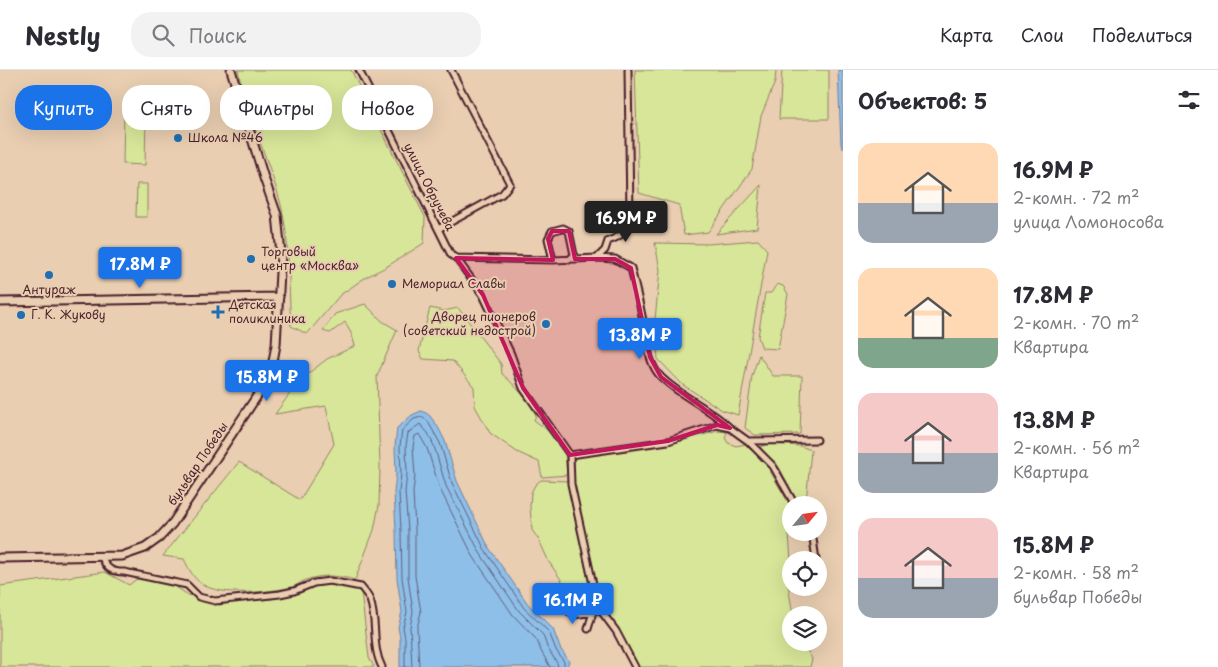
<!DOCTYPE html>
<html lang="ru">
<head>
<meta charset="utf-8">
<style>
	body { margin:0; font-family:"Playpen Sans",sans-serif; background:#f2f2f3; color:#2b2b33; height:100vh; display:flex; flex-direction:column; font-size:19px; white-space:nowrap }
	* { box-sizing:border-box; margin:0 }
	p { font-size:16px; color:#7c7c81 }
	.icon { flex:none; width:28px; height:28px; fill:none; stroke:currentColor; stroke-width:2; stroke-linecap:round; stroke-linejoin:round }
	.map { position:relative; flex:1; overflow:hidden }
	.side { display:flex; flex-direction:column; background:#fff; width:375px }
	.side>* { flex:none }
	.banner { position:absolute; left:15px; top:15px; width:475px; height:45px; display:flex; gap:10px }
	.needle { width:32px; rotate:61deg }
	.fabs { position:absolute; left:782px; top:426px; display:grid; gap:10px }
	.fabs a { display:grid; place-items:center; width:45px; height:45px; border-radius:50%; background:#fff; box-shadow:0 5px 20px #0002; font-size:25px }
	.price { position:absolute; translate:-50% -42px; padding:0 11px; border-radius:5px; background:#1a73e8; color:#fff; font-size:16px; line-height:32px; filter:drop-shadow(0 1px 2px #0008) }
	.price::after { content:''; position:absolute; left:50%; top:30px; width:15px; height:11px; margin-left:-8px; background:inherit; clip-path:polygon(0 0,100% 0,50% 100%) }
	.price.active { background:#222; color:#fff }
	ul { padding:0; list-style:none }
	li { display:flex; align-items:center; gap:15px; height:125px; padding:0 15px }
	li span { display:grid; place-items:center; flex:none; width:140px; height:100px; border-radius:15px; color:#555 }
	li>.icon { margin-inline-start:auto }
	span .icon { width:60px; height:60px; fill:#fffc; stroke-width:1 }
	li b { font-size:21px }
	h2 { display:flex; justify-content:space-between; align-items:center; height:60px; padding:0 15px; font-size:21px }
	.tag { padding:0 18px; border-radius:20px; background:#fff; box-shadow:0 5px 20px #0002; font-size:18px; line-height:45px }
	.tag.active { background:#1a73e8; color:#fff }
	header { display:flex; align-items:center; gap:30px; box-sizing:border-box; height:70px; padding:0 25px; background:#fff; border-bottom:1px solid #e1e1e2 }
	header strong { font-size:24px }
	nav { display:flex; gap:28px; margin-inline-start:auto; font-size:18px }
	.search { width:350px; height:45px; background:#f2f2f3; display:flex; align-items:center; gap:12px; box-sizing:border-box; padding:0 18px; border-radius:20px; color:#7c7c81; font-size:19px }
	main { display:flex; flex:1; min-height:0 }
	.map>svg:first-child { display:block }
	.green { fill:#d7e699; stroke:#908262 }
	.water { fill:#8dbfe9; stroke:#727f9d }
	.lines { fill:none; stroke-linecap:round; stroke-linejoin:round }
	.shore { stroke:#655f77; stroke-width:1 }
	.street-casing { stroke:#4a1f2b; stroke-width:9 }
	.secondary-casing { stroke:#4a1f2b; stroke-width:11 }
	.street { stroke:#e9ceb1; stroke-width:5 }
	.secondary { stroke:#e9ceb1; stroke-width:7 }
	.marked { fill:#c2185b; fill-opacity:0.2; stroke:#c2185b; stroke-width:4; stroke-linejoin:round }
	.poi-dot { fill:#1f6fb2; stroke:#e9ceb1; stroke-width:2 }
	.labels { text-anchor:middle; stroke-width:4; stroke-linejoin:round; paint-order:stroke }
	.poi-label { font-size:12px; fill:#4a1f2b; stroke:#e9ceb1; text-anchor:start }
	.street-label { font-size:12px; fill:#4a1f2b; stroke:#e9ceb1 }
</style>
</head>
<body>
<header>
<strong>Nestly</strong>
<div class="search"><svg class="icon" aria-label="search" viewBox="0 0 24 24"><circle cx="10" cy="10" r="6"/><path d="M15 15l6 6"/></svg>Поиск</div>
<nav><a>Карта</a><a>Слои</a><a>Поделиться</a></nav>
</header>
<main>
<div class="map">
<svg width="843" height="597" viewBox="0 0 843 597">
	<rect width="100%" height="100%" fill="#e9ceb1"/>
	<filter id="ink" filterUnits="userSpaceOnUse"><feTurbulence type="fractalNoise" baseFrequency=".02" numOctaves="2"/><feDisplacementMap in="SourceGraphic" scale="10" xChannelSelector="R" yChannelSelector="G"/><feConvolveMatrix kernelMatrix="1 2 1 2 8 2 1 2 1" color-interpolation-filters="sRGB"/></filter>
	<g filter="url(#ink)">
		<path class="green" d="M238,0H351L425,147L424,173L386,197L366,207L340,225L307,264L291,256C288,212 291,166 278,124C266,83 246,42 238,0Z
			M635,0H776L775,12L761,46L752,99L708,162L684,165L679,135L639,123Z
			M782,0H829V49H779Z
			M124,44H146L145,95L123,94Z
			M137,114H147V147H136Z
			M761,115L757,158L716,164Z
			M758,170L767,180L738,345L722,340L683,315L658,289L655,250L660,200L655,173L708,174Z
			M777,214L783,216L788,224L778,279L762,278L758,267L765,223H771Z
			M365,234L382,251L397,260L377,306L380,396L379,435L374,460L355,510C341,506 324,504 309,509C303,510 298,515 292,517C271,522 220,527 202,514C193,508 189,499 184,489L163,486L239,392L300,430L334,374L326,336L275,344L300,310L327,289L355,276L352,265L345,252L330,263L323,261L335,244Z
			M430,238L444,241L458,238L501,294L502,304C516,316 527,329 536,345L534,350L546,359L565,382L567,405L542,407L539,392L517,382L490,363L475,336L474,317L453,291L423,289L419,281Z
			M759,285L773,306H802L800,364L755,365L745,358L752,306Z
			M718,361L727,362L725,368L728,373L736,376L746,374L767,396L791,437V457L789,464L791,491L787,509L793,545H791V572L803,573L812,589L810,597H638L617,559L601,534L574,415V387L669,374Z
			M768,374L800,376L811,380L806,432L798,433L779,397L760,377Z
			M541,410L567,411L593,533L574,537L569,532L562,511L549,492L539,470L532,460L530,436L531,423L535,415Z
			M105,502L129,515L138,508L176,517L188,525L199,527L207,532L220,535L234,532L272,529L316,516L330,515L355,518L361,522L369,588L374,597H0V516Z"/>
		<path class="water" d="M838,0H843V79L841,75Z
			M421,341L426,343L430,346L438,357L445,371L457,411L489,478L528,534L553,559L560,578L569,591L567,597H400V568L398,557L402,542L397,508L396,461L394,422L396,404L395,376L397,358L412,345Z"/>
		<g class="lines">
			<path class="shore" d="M405,597V568L403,557L407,542L402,508L401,461L399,422L401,404L400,376L402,360L414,349L421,347L427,350L440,373L452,413L485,480L524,538L549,562L556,580L564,592V597
				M412,597L410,557L413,542L408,507V460L405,422L407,404L406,376L408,363L420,354L428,363L434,376L446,416L480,483L519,541L543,565L547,577L557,593L558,597
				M419,597L417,558L421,542L415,506V460L413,422L415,406L413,377L415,366L419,364L427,378L440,419L473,486L513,545L537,570L541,581L550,597"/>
			<defs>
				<path id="street" d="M359,0L451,185L456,188L483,225L511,284L523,318L570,385L571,414L598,537L616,561L635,597
					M438,159L502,124L510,114L451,0
					M456,188L553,190L597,188L615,189L631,198C635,216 640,233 643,251C647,270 647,294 662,308C683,328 710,338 730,358
					M597,188L605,180L608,171C623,166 628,160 630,144L628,0
					M553,190L548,169L552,161L563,158L569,161L574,185L569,190
					M748,371L773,396L795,435
					M570,385L668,371L717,355L730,358L748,371L817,370
					M810,462L813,469L816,490
					M102,487C106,499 112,502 124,502L187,515L199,527L215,531L280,524L294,521L314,513L330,511L361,517C364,521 368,525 370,530C378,552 371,576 382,597
					M559,527L567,540L574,545L593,542L598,537
					M588,559L593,542"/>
				<path id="secondary" d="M0,232L279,227
					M0,488L122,486L145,478L159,468L172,454L259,323L271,302L276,275L281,184L277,145L264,108L231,0"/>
			</defs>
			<use href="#street" class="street-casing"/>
			<use href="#secondary" class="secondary-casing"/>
			<use href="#street" class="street"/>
			<use href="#secondary" class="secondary"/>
		</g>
	</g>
	<path class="marked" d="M552,161H569L575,189H615L631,198L650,287L661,307L730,358L717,355L668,371L570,385L523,318L483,225L456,188L553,190L548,169Z"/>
	<g class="poi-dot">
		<circle cx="178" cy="68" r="5"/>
		<circle cx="251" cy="189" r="5"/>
		<circle cx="49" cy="205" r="5"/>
		<circle cx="392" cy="214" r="5"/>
		<path d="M215.5 234.5h5v5h5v5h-5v5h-5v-5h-5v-5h5z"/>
		<circle cx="21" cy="245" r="5"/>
		<circle cx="546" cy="254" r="5"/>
	</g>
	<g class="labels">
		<g class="poi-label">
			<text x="188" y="72">Школа №46</text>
			<text x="261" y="186">Торговый<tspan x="261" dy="14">центр «Москва»</tspan></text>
			<text x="402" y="218">Мемориал Славы</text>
			<text x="49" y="224" text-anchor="middle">Антураж</text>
			<text x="229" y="239">Детская<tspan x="229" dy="14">поликлиника</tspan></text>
			<text x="31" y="249">Г. К. Жукову</text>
			<text x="536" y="251" text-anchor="end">Дворец пионеров<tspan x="536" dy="14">(советский недострой)</tspan></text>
		</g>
		<g class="street-label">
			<text transform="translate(429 117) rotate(63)" y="4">улица Обручева</text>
			<text transform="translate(198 394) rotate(-56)" y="4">бульвар Победы</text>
		</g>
	</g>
</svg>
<div class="fabs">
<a><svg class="needle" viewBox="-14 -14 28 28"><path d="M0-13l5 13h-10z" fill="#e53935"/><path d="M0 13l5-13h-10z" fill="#7c7c81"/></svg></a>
<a><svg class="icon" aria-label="locate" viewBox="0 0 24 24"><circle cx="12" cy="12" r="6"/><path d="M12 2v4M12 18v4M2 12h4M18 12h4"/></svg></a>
<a><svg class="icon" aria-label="layers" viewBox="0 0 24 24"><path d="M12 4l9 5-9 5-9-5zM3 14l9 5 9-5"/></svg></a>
</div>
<b class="price active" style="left:626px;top:173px">16.9M ₽</b>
<b class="price" style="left:140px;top:219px">17.8M ₽</b>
<b class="price" style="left:640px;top:290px">13.8M ₽</b>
<b class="price" style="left:267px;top:332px">15.8M ₽</b>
<b class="price" style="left:573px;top:555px">16.1M ₽</b>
<div class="banner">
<a class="tag active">Купить</a>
<a class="tag">Снять</a>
<a class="tag">Фильтры</a>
<a class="tag">Новое</a>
</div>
</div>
<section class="side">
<h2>Объектов: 5<svg class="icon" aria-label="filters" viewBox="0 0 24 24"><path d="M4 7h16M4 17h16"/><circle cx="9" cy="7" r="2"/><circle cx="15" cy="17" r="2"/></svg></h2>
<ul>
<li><span style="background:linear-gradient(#ffd9b3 60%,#9aa5b1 0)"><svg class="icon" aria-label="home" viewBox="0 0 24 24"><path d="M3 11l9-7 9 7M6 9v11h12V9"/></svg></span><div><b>16.9M ₽</b><p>2-комн. · 72 m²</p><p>улица Ломоносова</p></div></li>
<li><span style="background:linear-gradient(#ffd9b3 70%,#7fa58c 0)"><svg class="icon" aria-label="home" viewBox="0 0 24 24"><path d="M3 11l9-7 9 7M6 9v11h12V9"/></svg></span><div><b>17.8M ₽</b><p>2-комн. · 70 m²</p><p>Квартира</p></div></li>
<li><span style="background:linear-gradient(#f6c9c9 60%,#9aa5b1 0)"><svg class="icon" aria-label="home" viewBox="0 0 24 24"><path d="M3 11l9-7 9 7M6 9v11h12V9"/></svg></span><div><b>13.8M ₽</b><p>2-комн. · 56 m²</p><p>Квартира</p></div></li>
<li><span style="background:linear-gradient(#f6c9c9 60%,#9aa5b1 0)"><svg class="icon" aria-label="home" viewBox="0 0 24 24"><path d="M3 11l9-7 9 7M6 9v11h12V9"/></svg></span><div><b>15.8M ₽</b><p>2-комн. · 58 m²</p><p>бульвар Победы</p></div></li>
</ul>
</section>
</main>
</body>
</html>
